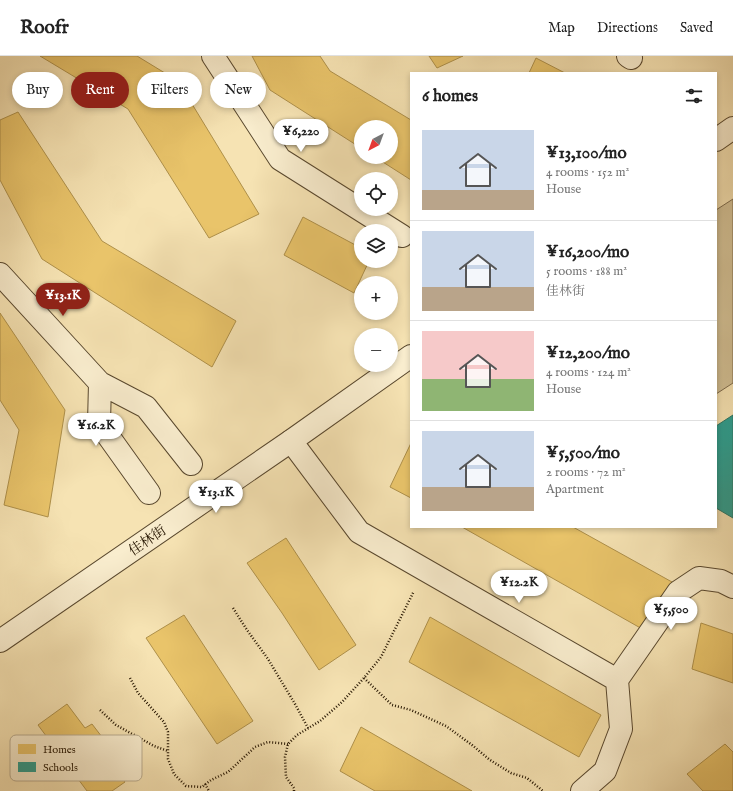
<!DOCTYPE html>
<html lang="en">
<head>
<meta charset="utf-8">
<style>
	body { margin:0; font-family:"IM FELL English","Noto Serif SC",serif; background:#f2f2f2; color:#222; height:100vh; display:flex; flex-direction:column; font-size:15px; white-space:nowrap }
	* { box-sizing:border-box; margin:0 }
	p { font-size:13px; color:#767676 }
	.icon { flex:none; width:22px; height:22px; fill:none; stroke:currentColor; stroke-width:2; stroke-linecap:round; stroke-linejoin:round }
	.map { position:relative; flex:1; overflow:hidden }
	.sheet { position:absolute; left:410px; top:16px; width:307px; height:456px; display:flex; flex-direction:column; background:#fff; border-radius:0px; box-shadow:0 2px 6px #0003 }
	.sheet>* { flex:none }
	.banner { position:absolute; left:12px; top:16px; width:338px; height:36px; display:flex; gap:8px }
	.needle { width:26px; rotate:221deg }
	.buttons { position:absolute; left:354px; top:64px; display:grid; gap:8px }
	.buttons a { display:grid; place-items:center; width:44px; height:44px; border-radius:50%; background:#fff; box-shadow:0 2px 6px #0003; font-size:20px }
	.price { position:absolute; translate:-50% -34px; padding:0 9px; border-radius:14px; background:#fff; color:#222; font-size:13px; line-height:26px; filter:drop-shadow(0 1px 2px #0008) }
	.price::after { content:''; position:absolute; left:50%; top:24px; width:12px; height:9px; margin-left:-6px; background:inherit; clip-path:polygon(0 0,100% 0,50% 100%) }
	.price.current { background:#8f2418; color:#fff }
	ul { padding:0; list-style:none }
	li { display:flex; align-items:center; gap:12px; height:100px; padding:0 12px }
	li+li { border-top:1px solid #e0e0e0 }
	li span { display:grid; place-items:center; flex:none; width:112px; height:80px; border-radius:0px; color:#555 }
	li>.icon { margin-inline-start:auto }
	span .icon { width:48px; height:48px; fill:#fffc; stroke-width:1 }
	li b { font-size:17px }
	h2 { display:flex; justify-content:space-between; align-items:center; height:48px; padding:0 12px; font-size:17px }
	.tag { padding:0 14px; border-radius:18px; background:#fff; box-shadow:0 2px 6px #0003; font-size:14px; line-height:36px }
	.tag.current { background:#8f2418; color:#fff }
	header { display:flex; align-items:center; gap:24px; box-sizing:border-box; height:56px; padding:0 20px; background:#fff; border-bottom:1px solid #e0e0e0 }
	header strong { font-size:19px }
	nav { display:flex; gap:22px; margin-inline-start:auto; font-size:14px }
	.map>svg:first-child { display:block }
	.green { fill:#d2c095; stroke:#7c6a4b }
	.homes { fill:#e9c46a; stroke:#ae904a }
	.schools { fill:#2a9d8f; stroke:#287464 }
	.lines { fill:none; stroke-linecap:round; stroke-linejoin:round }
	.minor-casing { stroke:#59482e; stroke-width:24 }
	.tertiary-casing { stroke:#59482e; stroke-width:24 }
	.path { stroke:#251501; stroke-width:2.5; stroke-dasharray:1 2; stroke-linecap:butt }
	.minor { stroke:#f9edce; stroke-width:22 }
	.tertiary { stroke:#f9edce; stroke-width:22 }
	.labels { text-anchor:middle; stroke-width:4; stroke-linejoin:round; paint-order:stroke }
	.street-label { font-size:14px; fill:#251501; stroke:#f9edce }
	.key { fill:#f9edce; stroke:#b9ac90; stroke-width:1 }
	.key-label { font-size:11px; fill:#251501 }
</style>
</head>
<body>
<header>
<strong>Roofr</strong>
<nav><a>Map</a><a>Directions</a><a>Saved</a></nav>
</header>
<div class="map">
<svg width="733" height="735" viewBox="0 0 733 735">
	<rect width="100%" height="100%" fill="#f6e3b3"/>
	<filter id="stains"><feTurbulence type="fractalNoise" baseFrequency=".005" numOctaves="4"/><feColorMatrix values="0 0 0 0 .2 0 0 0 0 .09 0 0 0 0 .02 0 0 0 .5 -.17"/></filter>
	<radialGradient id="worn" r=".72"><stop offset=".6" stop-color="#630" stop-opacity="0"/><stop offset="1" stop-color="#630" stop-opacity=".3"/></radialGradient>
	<path class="green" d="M733,143V327L716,338V154Z"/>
	<path class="homes" d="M40,0H137L178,25L259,158L209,182L128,53Z
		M252,0H320L330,15L411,64V124L375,101H391V71H361V92L270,34Z
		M429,0H463L437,12Z
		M536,2L565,17H529Z
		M18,56L102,185L236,265L212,311L42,203L0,124V64Z
		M303,161L361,192V205H369L354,237L284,199Z
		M0,257L65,354L48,461L4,449L19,374L0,344Z
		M411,387V442L390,431Z
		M462,471H573L672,526L644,574Z
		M286,482L356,589L319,614L282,557L247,507Z
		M184,559L253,665L217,688L146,582Z
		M430,561L601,659L579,701L409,606Z
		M701,567L733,578V627L692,613Z
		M67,648L85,672L92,668L112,694L105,700L125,726L112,735H87L38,669Z
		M361,671L472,735H375L340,715Z
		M725,688L733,696V735H703L687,718Z"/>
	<path class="schools" d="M733,359V462L716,452V370Z"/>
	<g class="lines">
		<defs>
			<path id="minor" d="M213,0L280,103L402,180
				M628,0L631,2
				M0,218L100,327L146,351L191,408
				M100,327L99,367L149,437
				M291,385L359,476L617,624L621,673L605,715L582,735
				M617,624L678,536L699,522L721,525L733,531"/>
			<path id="tertiary" d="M716,84L733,72
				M0,585L291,385L411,300"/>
		</defs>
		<use href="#minor" class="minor-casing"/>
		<use href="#tertiary" class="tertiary-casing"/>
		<path class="path" d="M233,552L247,574L268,603L295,648L308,672
			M130,622L138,637L164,666L168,676V703L174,718L186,730L202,731L211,724L228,716L255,691L268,686L288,688
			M364,622L392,649L411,654L446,670L472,689L490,704L511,717L527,722L543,735
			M100,654L116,669L154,690L168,695
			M205,728L209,735
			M294,735V732L286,721L285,701L288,688L297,679L320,665L342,646L364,622L381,601L414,535"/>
		<use href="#minor" class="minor"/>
		<use href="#tertiary" class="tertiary"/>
	</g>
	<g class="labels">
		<g class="street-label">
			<text transform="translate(147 484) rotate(-34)" y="5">佳林街</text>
		</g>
	</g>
	<rect x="10" y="679" width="132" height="46" rx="6" class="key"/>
	<rect x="18" y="688" width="18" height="10" fill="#e9c46a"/>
	<rect x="18" y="706" width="18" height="10" fill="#2a9d8f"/>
	<g class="key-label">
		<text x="43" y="697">Homes</text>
		<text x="43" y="715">Schools</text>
	</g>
	<rect width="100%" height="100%" filter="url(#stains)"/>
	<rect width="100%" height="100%" fill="url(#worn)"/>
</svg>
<div class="buttons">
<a><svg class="needle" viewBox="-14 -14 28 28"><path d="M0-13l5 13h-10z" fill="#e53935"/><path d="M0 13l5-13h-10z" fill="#767676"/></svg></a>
<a><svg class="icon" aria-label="locate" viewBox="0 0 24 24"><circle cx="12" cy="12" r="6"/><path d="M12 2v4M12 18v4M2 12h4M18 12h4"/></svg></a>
<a><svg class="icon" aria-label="layers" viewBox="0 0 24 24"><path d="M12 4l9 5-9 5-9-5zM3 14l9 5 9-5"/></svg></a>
<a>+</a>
<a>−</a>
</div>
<b class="price" style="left:301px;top:97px">¥6,220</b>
<b class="price current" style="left:63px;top:261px">¥13.1K</b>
<b class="price" style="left:96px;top:391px">¥16.2K</b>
<b class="price" style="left:216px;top:458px">¥13.1K</b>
<b class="price" style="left:519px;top:548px">¥12.2K</b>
<b class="price" style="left:671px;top:575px">¥5,500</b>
<div class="banner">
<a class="tag">Buy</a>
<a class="tag current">Rent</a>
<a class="tag">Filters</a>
<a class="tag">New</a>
</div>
<section class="sheet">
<h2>6 homes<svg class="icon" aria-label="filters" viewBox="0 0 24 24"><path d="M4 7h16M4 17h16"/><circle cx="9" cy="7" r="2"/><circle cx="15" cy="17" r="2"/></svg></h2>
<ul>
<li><span style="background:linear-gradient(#c9d6e8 75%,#b9a48a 0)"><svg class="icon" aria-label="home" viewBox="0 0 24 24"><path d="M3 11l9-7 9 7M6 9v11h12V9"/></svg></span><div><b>¥13,100/mo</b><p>4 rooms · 152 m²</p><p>House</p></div></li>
<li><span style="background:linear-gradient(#c9d6e8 70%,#b9a48a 0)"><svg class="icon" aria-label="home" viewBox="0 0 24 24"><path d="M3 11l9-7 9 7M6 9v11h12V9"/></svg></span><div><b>¥16,200/mo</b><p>5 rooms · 188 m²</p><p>佳林街</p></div></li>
<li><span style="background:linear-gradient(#f6c9c9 60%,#8fb573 0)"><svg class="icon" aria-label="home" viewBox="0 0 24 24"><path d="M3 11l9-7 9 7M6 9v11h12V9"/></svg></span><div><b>¥12,200/mo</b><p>4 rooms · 124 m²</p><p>House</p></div></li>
<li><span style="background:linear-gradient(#c9d6e8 70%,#b9a48a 0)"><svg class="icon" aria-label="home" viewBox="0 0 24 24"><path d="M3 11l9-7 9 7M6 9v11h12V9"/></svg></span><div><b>¥5,500/mo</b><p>2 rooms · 72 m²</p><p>Apartment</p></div></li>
</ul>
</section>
</div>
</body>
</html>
